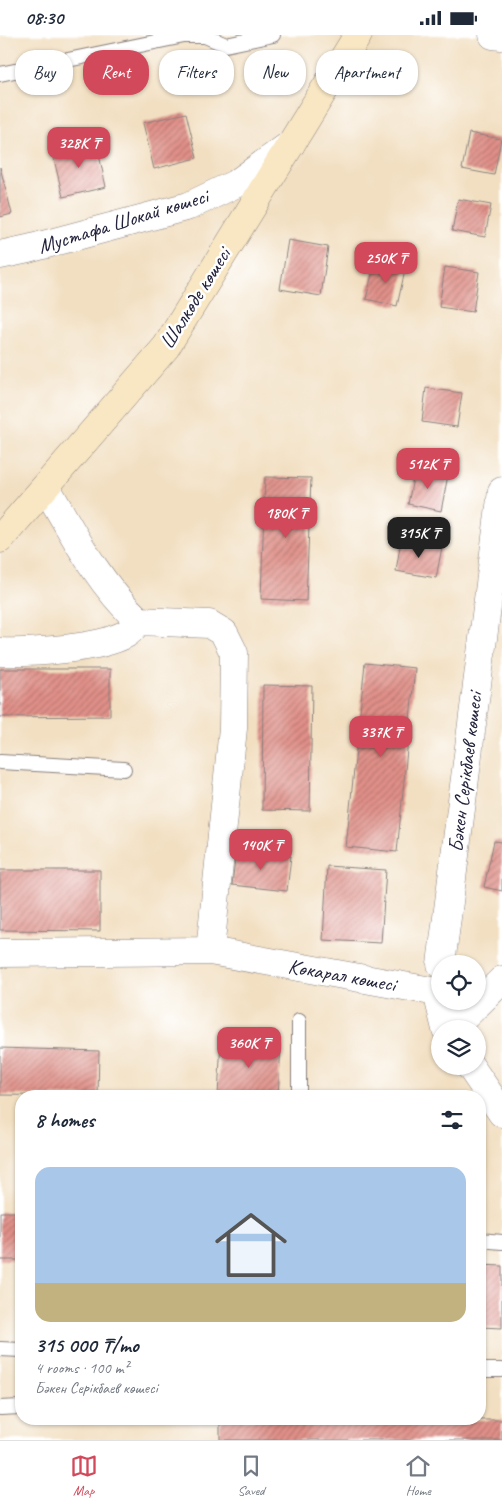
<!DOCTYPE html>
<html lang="en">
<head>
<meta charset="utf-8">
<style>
	body { margin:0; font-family:Caveat,sans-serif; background:#f6f6f7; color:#1f2937; height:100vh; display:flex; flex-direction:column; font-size:19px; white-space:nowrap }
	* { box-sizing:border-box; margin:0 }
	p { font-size:16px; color:#747a83 }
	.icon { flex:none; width:28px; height:28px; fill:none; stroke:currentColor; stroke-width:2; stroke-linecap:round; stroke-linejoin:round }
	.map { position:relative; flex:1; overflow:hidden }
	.sheet { position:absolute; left:15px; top:1055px; width:471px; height:335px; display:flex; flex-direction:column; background:#fff; border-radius:20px; box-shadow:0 1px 4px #0004 }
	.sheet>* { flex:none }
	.top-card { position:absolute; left:15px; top:15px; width:472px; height:45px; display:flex; gap:10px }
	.controls { position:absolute; left:431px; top:920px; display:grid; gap:10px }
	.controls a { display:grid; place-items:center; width:55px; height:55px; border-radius:50%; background:#fff; box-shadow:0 1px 4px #0004; font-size:25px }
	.price { position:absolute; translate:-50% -42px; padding:0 11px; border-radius:10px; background:#d1495b; color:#fff; font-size:16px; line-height:32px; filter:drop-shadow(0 1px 2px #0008) }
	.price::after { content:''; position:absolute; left:50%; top:30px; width:15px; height:11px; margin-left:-8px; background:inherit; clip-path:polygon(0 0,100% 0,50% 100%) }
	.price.on { background:#222; color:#fff }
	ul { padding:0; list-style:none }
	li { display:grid; align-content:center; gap:10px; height:265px; padding:0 20px }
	li span { display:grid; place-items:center; height:155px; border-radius:15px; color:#555 }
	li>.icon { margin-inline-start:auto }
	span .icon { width:90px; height:90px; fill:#fffc; stroke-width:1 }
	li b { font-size:21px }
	h2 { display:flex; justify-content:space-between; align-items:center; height:60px; padding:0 20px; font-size:21px }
	.pill { padding:0 18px; border-radius:20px; background:#fff; box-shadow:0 1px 4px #0004; font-size:18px; line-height:45px }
	.pill.on { background:#d1495b; color:#fff }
	.status { display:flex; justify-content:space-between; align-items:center; height:35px; padding:0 25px; background:#fff; direction:ltr }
	.status svg { height:14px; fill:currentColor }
	.dock { display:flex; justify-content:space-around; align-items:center; height:70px; border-top:1px solid #e0e1e3; background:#fff; font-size:14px; color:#747a83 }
	.dock a { display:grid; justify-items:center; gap:2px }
	.dock .on { color:#d1495b }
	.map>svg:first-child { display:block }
	.building { fill:url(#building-hatch) }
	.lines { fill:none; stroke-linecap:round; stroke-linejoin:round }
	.lane-casing { stroke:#8a807e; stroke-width:16 }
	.street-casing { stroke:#8a807e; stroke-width:29 }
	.secondary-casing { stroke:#8a807e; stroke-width:29 }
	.lane { stroke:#fff; stroke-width:14 }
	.street { stroke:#fff; stroke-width:28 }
	.secondary { stroke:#f9e7c3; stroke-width:28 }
	.labels { text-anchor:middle; stroke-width:5; stroke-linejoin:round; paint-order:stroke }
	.street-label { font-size:21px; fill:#22223b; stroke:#fff }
</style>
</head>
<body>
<div class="status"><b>08:30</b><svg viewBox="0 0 49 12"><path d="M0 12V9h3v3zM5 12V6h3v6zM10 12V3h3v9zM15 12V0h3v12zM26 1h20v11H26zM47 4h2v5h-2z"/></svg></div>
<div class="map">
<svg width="502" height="1405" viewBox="0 0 502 1405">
	<defs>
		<pattern id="building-hatch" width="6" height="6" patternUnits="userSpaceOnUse" patternTransform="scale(1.25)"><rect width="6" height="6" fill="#e09088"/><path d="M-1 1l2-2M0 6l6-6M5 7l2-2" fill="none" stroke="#b57570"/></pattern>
	</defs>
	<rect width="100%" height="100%" fill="#fff"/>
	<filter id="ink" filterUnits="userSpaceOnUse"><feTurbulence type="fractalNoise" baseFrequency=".02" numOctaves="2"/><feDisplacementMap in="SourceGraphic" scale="10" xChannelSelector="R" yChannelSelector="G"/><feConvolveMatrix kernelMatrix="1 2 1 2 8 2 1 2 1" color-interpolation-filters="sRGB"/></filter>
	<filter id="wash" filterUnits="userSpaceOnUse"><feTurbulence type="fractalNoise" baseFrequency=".0096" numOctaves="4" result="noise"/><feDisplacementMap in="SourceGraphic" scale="20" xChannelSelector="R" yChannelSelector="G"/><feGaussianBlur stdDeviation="1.12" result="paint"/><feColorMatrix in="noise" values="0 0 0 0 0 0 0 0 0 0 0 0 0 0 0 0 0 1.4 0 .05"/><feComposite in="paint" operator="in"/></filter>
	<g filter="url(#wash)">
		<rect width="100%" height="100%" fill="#f2dfc1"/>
		<g id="blocks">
			<path class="building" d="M186,78L197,123L154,134L143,88Z
				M469,98L501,104L494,140L462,134Z
				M96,106L106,152L63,162L52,116Z
				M0,132L12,179L0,182Z
				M458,164L491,170L485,202L452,196Z
				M288,205L328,212L321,261L280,254Z
				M375,227L405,235L397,271L366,264Z
				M445,232L479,237L473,277L439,272Z
				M426,353L462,358L457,392L422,387Z
				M415,433L448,440L441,476L408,469Z
				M265,442L311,443L306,566L261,564Z
				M401,505L442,512L436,543L396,536Z
				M365,628L415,633L397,817L346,812Z
				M0,634H110V681L0,682Z
				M263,650L312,651L310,776L262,775Z
				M494,806L502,807V856L484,852Z
				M236,815L291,821L287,856L232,850Z
				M327,831L386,835L381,908L323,905Z
				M0,835H100V896L0,895Z
				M221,1006L281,1010L278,1061H218Z
				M0,1013L99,1016L98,1061L0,1060Z
				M0,1177H21V1225H0Z
				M480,1230L502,1231V1293L480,1292Z
				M220,1384L502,1385V1405H220Z"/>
		</g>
	</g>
	<g filter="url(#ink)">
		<use href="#blocks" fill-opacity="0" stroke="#8a807e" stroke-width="1"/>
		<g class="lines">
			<defs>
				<path id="lane" d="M0,39L184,1H205L226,10L273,0
					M0,727L124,734
					M299,986V1061
					M480,1205L502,1207
					M0,1314L21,1315
					M480,1335H502
					M0,1373L21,1372"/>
				<path id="street" d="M493,0L502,1
					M0,220L28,214L189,171L237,148L291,109
					M46,452C73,499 99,549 139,586L209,589L224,598L234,618L233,693L210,916
					M0,617C31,618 99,614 126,599C131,596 135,590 139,586
					M0,918L210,916L437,957L446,994
					M441,929L502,456
					M452,994L502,945
					M470,1031L502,1078"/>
				<path id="secondary" d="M0,504L166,312L358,0"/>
			</defs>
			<use href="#lane" class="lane-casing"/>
			<use href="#street" class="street-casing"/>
			<use href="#secondary" class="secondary-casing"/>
			<use href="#lane" class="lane"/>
			<use href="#street" class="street"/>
			<use href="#secondary" class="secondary"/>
		</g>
	</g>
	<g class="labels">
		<g class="street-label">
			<text transform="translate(123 186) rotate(-17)" y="7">Мустафа Шокай көшесі</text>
			<text transform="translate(195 263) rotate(-58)" y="7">Шалкөде көшесі</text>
			<text transform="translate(465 737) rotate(-83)" y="7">Бәкен Серікбаев көшесі</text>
			<text transform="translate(342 940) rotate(10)" y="7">Көкарал көшесі</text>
		</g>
	</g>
</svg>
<div class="controls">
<a><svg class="icon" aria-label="locate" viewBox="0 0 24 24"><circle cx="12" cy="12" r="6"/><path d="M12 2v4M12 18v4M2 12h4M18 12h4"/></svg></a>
<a><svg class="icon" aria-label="layers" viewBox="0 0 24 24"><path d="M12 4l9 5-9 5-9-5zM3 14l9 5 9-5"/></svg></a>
</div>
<b class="price" style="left:79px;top:134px">328K ₸</b>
<b class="price" style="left:386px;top:249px">250K ₸</b>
<b class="price" style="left:428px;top:455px">512K ₸</b>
<b class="price" style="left:286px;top:504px">180K ₸</b>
<b class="price on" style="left:419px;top:524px">315K ₸</b>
<b class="price" style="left:381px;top:723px">337K ₸</b>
<b class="price" style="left:261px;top:836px">140K ₸</b>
<b class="price" style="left:249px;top:1034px">360K ₸</b>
<div class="top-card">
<a class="pill">Buy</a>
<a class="pill on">Rent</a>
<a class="pill">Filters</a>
<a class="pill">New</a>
<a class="pill">Apartment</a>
</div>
<section class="sheet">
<h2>8 homes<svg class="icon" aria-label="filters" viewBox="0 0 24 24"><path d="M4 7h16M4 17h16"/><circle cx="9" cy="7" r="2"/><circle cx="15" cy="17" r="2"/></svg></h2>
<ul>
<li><span style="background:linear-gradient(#a9c7e8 75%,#c2b280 0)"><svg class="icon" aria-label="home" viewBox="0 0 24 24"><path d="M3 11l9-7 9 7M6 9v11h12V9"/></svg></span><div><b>315 000 ₸/mo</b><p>4 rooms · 100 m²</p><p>Бәкен Серікбаев көшесі</p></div></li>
</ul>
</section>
</div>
<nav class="dock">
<a class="on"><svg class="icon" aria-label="map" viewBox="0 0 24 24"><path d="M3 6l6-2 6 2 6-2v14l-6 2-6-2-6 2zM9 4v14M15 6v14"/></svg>Map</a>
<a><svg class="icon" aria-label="saved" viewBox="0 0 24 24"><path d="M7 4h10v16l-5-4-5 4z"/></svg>Saved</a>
<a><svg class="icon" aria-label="home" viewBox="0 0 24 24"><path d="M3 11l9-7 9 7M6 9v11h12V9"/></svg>Home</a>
</nav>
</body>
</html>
